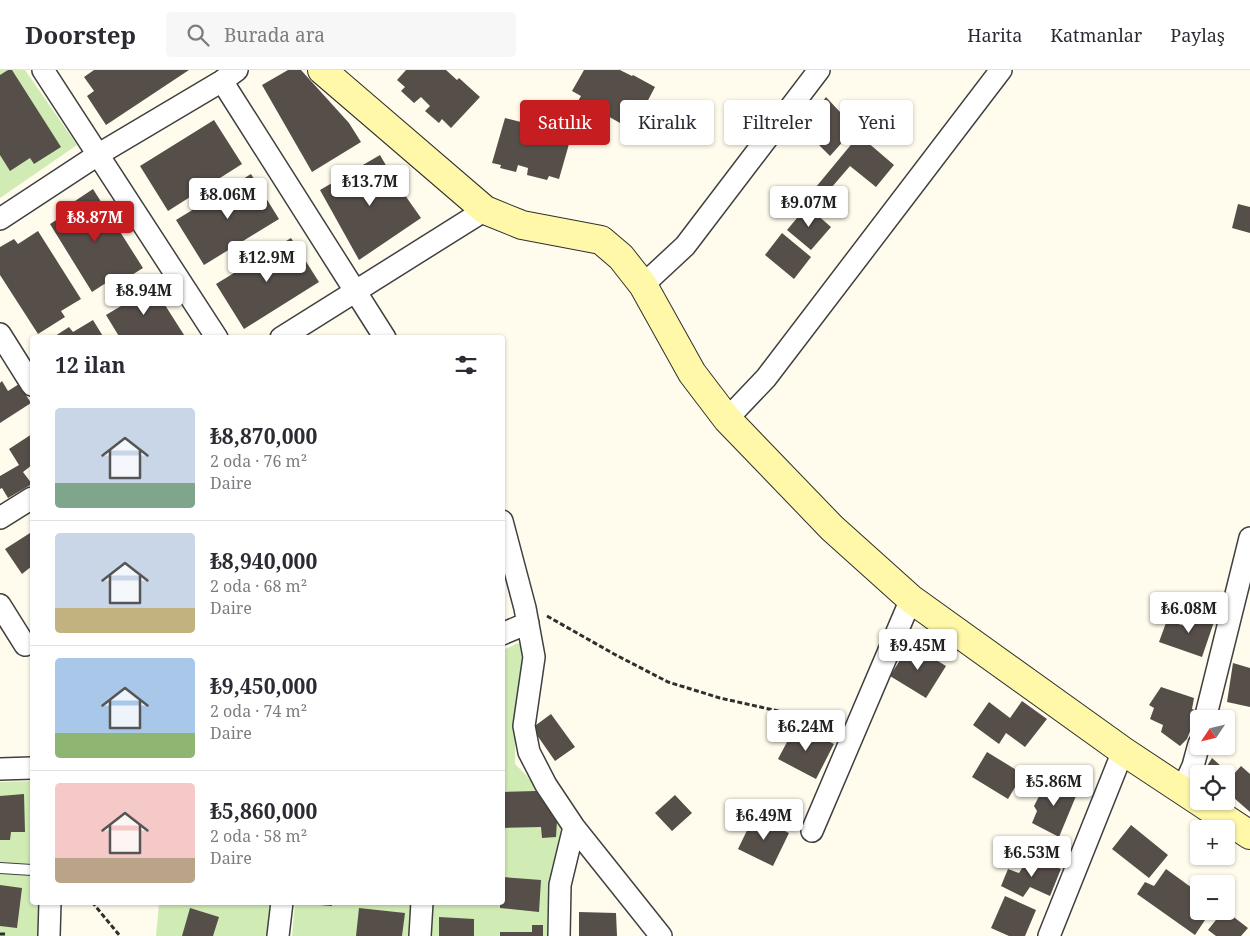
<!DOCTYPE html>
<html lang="tr">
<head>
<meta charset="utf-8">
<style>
	body { margin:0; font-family:"Noto Serif",serif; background:#f7f7f7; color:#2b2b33; height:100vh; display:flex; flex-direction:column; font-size:19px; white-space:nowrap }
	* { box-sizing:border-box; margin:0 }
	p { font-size:16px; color:#7c7c81 }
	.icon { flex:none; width:28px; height:28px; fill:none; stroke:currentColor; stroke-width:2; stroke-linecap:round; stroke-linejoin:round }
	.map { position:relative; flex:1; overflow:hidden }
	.panel { position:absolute; left:30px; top:265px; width:475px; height:570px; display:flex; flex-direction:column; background:#fff; border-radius:5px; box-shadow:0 1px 4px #0004 }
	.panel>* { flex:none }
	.top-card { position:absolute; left:520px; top:30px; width:475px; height:45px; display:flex; gap:10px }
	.needle { width:32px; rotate:235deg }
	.tools { position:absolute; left:1190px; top:640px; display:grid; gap:10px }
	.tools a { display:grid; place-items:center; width:45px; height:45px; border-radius:5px; background:#fff; box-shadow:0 1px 4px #0004; font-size:25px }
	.price { position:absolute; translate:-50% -42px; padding:0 11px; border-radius:5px; background:#fff; color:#222; font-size:16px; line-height:32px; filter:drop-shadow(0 1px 2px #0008) }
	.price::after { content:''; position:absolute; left:50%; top:30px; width:15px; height:11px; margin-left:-8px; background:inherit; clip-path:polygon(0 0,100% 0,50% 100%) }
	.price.current { background:#c51d20; color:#fff }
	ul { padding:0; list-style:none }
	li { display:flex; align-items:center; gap:15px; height:125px; padding:0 25px }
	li+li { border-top:1px solid #e1e1e2 }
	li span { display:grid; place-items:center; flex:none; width:140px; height:100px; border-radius:5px; color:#555 }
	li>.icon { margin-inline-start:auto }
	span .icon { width:60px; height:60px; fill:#fffc; stroke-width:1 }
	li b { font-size:21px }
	h2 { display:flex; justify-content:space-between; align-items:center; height:60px; padding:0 25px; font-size:21px }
	.chip { padding:0 18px; border-radius:5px; background:#fff; box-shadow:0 1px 4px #0004; font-size:18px; line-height:45px }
	.chip.current { background:#c51d20; color:#fff }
	header { display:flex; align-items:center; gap:30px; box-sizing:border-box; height:70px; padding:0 25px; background:#fff; border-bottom:1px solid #e1e1e2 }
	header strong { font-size:24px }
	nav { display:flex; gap:28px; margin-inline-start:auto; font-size:18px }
	.search { width:350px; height:45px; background:#f7f7f7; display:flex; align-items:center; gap:12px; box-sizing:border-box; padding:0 18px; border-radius:5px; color:#7c7c81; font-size:19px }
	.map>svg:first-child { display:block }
	.green { fill:#d0ecb4 }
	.building { fill:#564e49 }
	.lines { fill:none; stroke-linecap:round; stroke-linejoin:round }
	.lane-casing { stroke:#404040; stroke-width:12 }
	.street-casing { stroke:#404040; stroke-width:24 }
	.secondary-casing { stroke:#2f2f2f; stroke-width:30 }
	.path { stroke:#2f2f2f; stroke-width:3; stroke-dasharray:5 2.5; stroke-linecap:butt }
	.lane { stroke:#fff; stroke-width:10 }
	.street { stroke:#fff; stroke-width:21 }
	.secondary { stroke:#fff8a8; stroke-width:28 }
</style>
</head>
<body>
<header>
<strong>Doorstep</strong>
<div class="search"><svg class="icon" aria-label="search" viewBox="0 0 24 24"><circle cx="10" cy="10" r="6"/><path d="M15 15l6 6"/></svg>Burada ara</div>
<nav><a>Harita</a><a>Katmanlar</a><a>Paylaş</a></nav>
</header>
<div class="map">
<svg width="1250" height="866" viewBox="0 0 1250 866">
	<rect width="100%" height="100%" fill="#fffced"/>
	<path class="green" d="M0,0H25L77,75L0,128Z
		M518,573L527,582L515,656V694L527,706L565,760L550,866H431L432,833L502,832L503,580Z
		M32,711V832L44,833L39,866H0V712Z
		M159,833H272L269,866H156Z
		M295,833H414L412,866H292Z"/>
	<path class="building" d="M8,0H12L61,77L34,94L30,88L10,101L0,85V5Z
		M94,0H189L106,55L87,26L94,21L84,7Z
		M288,0H301L349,53L361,72L312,102L262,15Z
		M406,0H446L457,10L459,8L480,27L451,58L442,49L439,53L425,41L430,36L421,27L414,33L401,21L405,17L397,10Z
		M584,0H620L632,6L633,5L655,17L635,55L623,48L620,53L606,45L608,41L596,35L593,39L578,31L581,26L572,21Z
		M826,27L855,58L830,86L803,59Z
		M505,48L529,54L528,59L542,63L543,59L571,67L559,109L549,106L547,110L527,105L528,98L518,95L516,102L500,98L501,95L492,93Z
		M214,50L242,94L168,141L140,96Z
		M859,65L894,95L876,117L850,96L825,125L816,117Z
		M380,85L395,111L421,148L359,190L320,120Z
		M251,104L279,149L204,195L176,150Z
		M93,119L143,198L116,215L112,209L92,222L50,154L69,142L66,137Z
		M1238,134L1250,137V163L1232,158Z
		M807,136L831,157L811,180L787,160Z
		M38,161L81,229L61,241L65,247L38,264L0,205V177L14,169L18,174Z
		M782,163L811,187L794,209L765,185Z
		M291,168L319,212L244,259L216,214Z
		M149,210L186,268H120L106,245L126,233L122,227Z
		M93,250L104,268H52L69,257L73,262Z
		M2,311L8,321L19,314L31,333L0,353V313Z
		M32,364V395L23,402L32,414L8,428L2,418L0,419V406L19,395L9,379Z
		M30,463L32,467V496L22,504L5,479Z
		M1189,540L1215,549L1202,587L1159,572L1167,550L1184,556Z
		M910,574L946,596L926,628L890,606Z
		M1233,593L1250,598V637L1227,632Z
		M1161,617L1194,628L1192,639L1198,641L1187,669L1180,676L1161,662L1163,655L1150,649L1154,638L1149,635Z
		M1022,631L1047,649L1025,677L1006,663L999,674L973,655L989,632L1010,648Z
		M551,644L575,677L555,691L532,658Z
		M796,655L834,674L816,709L778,689Z
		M987,682L1023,704L1008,729L972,707Z
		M1212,688L1232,706L1241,696L1250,704V742L1226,721V704H1202Z
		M1049,707L1069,716L1076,726L1059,767L1032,753L1037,741L1034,736Z
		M536,721L557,751L556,767L542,768L541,757L502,758V722Z
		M24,724L25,762H11L10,770H0V726Z
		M675,725L692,743L672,761L655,743Z
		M754,746L789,763L773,796L738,779Z
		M1131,755L1168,785L1149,808L1112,779Z
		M1030,786L1061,799L1050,826L1030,817L1023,827L1001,816L1008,799L1019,803Z
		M1166,799L1199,823V841H1211L1195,865L1137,824L1145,812L1154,816Z
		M502,807L541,810L539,842L500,838V832H502Z
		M0,815L22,818L17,858L0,856Z
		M1005,826L1036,840L1025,866H1009L991,858Z
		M308,832H332V836L308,834Z
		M459,832H481V835L459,834Z
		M190,838L219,847L213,866H182Z
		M359,838L405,843L402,866H356Z
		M1223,841H1226L1248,858L1241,866H1216L1208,860Z
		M579,842L616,843L617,866H579Z
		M439,847L474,849V866H439Z
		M532,855H543V866H500V862H532Z"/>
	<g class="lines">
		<defs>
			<path id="lane" d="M0,798L32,800"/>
			<path id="street" d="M43,0L217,268
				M222,11L385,268
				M0,149L99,84L222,11L237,0
				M643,215L685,176L819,0
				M0,264L32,315
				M281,268L485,140
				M727,349L766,308L1001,0
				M0,448L32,428
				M502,451L525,538L534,587L524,656L529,682L546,715L574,757L661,866
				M0,535L25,575
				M502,564L528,553
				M1205,649L1250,468
				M0,699L32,698
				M1182,720L1193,696L1199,674
				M812,761L911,529
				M49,866L50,832
				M278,866L282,832
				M420,866L422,832
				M559,866L560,815L574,757
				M1049,866L1123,681"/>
			<path id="secondary" d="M322,0L485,140L522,155L601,170L621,187L643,215L692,303L727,349L832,458L911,529L1123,681L1250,765"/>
		</defs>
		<use href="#lane" class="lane-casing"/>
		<use href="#street" class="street-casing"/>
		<use href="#secondary" class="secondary-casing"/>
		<path class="path" d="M547,546L614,584L668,612L720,628L836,654
			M92,832L120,866
			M0,864H6"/>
		<use href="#lane" class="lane"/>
		<use href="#street" class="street"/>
		<use href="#secondary" class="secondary"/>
	</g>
</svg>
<div class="tools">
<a><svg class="needle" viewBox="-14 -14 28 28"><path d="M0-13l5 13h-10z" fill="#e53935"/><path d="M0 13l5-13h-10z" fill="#7c7c81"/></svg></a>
<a><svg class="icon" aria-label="locate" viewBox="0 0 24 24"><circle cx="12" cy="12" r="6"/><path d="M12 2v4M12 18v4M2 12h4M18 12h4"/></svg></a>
<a>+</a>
<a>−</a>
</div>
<b class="price" style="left:370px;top:137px">₺13.7M</b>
<b class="price" style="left:228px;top:150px">₺8.06M</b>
<b class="price" style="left:809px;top:158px">₺9.07M</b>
<b class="price current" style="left:95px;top:173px">₺8.87M</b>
<b class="price" style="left:267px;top:213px">₺12.9M</b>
<b class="price" style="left:144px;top:246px">₺8.94M</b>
<b class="price" style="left:1189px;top:564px">₺6.08M</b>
<b class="price" style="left:918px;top:601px">₺9.45M</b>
<b class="price" style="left:806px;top:682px">₺6.24M</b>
<b class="price" style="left:1054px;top:737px">₺5.86M</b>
<b class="price" style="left:764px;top:771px">₺6.49M</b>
<b class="price" style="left:1032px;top:808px">₺6.53M</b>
<div class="top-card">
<a class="chip current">Satılık</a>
<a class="chip">Kiralık</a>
<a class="chip">Filtreler</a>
<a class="chip">Yeni</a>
</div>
<section class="panel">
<h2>12 ilan<svg class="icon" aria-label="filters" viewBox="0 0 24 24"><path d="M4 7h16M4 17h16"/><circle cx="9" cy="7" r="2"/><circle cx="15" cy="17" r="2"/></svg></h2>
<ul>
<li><span style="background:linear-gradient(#c9d6e8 75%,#7fa58c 0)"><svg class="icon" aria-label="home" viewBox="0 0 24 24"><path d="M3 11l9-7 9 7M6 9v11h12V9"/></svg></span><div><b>₺8,870,000</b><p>2 oda · 76 m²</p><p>Daire</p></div></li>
<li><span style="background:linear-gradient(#c9d6e8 75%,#c2b280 0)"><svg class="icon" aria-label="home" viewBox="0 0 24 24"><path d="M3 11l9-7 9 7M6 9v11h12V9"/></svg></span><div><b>₺8,940,000</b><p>2 oda · 68 m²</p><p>Daire</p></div></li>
<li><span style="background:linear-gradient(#a9c7e8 75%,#8fb573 0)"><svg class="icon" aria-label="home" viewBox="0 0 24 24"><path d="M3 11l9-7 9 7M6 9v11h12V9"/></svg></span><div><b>₺9,450,000</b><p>2 oda · 74 m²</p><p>Daire</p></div></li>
<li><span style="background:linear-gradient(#f6c9c9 75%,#b9a48a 0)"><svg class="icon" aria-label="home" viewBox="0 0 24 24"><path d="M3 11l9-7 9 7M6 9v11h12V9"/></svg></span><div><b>₺5,860,000</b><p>2 oda · 58 m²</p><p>Daire</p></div></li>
</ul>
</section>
</div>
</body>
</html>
